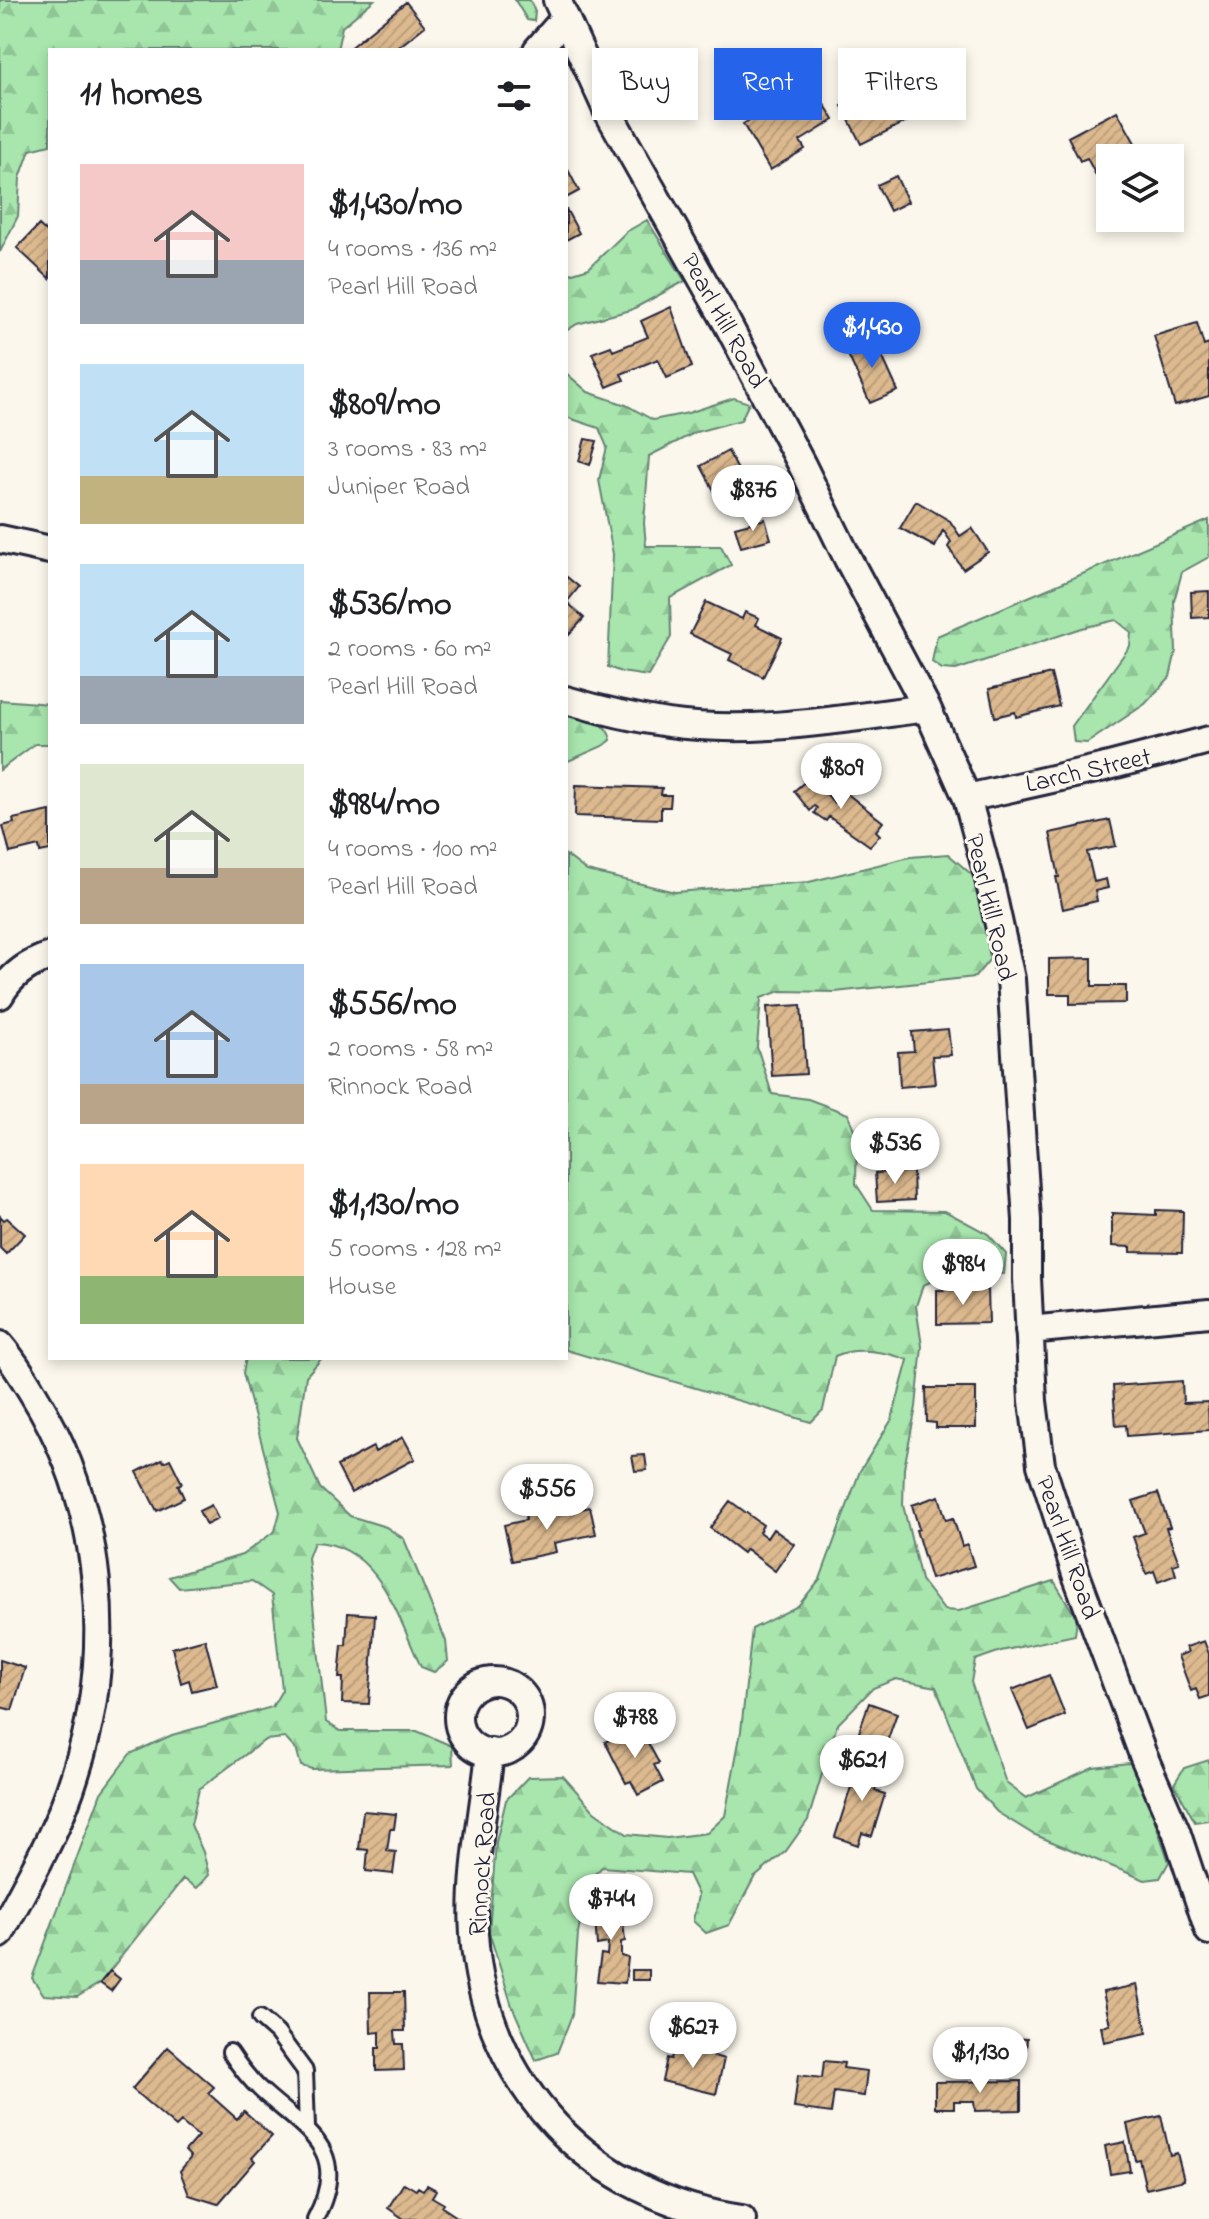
<!DOCTYPE html>
<html lang="en">
<head>
<meta charset="utf-8">
<style>
	body { margin:0; font-family:"Indie Flower",sans-serif; background:#f6f6f6; color:#202124; height:100vh; display:flex; flex-direction:column; font-size:30px; white-space:nowrap }
	* { box-sizing:border-box; margin:0 }
	p { font-size:26px; color:#757577 }
	.icon { flex:none; width:44px; height:44px; fill:none; stroke:currentColor; stroke-width:2; stroke-linecap:round; stroke-linejoin:round }
	.map { position:relative; flex:1; overflow:hidden }
	.drawer { position:absolute; left:48px; top:48px; width:520px; height:1312px; display:flex; flex-direction:column; background:#fff; border-radius:0px; box-shadow:0 4px 12px #0003 }
	.drawer>* { flex:none }
	.guide { position:absolute; left:592px; top:48px; width:496px; height:72px; display:flex; gap:16px }
	.buttons { position:absolute; left:1096px; top:144px; display:grid; gap:16px }
	.buttons a { display:grid; place-items:center; width:88px; height:88px; border-radius:0px; background:#fff; box-shadow:0 4px 12px #0003; font-size:40px }
	.price { position:absolute; translate:-50% -68px; padding:0 18px; border-radius:28px; background:#fff; color:#222; font-size:26px; line-height:52px; filter:drop-shadow(0 2px 4px #0008) }
	.price::after { content:''; position:absolute; left:50%; top:48px; width:24px; height:18px; margin-left:-12px; background:inherit; clip-path:polygon(0 0,100% 0,50% 100%) }
	.price.on { background:#2563eb; color:#fff }
	ul { padding:0; list-style:none }
	li { display:flex; align-items:center; gap:24px; height:200px; padding:0 32px }
	li span { display:grid; place-items:center; flex:none; width:224px; height:160px; border-radius:0px; color:#555 }
	li>.icon { margin-inline-start:auto }
	span .icon { width:96px; height:96px; fill:#fffc; stroke-width:1 }
	li b { font-size:34px }
	h2 { display:flex; justify-content:space-between; align-items:center; height:96px; padding:0 32px; font-size:34px }
	.tag { padding:0 28px; border-radius:0px; background:#fff; box-shadow:0 4px 12px #0003; font-size:28px; line-height:72px }
	.tag.on { background:#2563eb; color:#fff }
	.map>svg:first-child { display:block }
	.forest { fill:url(#forest-firs); stroke:#658474; stroke-width:2 }
	.building { fill:url(#building-hatch); stroke:#22223b; stroke-width:2 }
	.lines { fill:none; stroke-linecap:round; stroke-linejoin:round }
	.service-casing { stroke:#22223b; stroke-width:20 }
	.minor-casing { stroke:#22223b; stroke-width:32 }
	.service { stroke:#fbf7ec; stroke-width:14 }
	.minor { stroke:#fbf7ec; stroke-width:26 }
	.labels { text-anchor:middle; stroke-width:6; stroke-linejoin:round; paint-order:stroke }
	.street-label { font-size:26px; fill:#22223b; stroke:#fbf7ec }
</style>
</head>
<body>
<div class="map">
<svg width="1209" height="2219" viewBox="0 0 1209 2219">
	<defs>
		<pattern id="forest-firs" width="22" height="20" patternUnits="userSpaceOnUse" patternTransform="scale(2)"><rect width="22" height="20" fill="#a8e6ad"/><path d="M5 1l3.5 6h-7zM16 11l3.5 6h-7z" fill="#90c596"/></pattern>
		<pattern id="building-hatch" width="6" height="6" patternUnits="userSpaceOnUse" patternTransform="scale(2)"><rect width="6" height="6" fill="#dcb98e"/><path d="M-1 1l2-2M0 6l6-6M5 7l2-2" fill="none" stroke="#bc9f7b"/></pattern>
	</defs>
	<rect width="100%" height="100%" fill="#fbf7ec"/>
	<filter id="ink" filterUnits="userSpaceOnUse"><feTurbulence type="fractalNoise" baseFrequency=".0125" numOctaves="2"/><feDisplacementMap in="SourceGraphic" scale="16" xChannelSelector="R" yChannelSelector="G"/><feConvolveMatrix kernelMatrix="1 2 1 2 8 2 1 2 1" color-interpolation-filters="sRGB"/></filter>
	<g filter="url(#ink)">
		<path class="forest" d="M0,0H374L342,27L337,50H50V145L30,150L20,178L18,216L0,252Z
			M515,0H530L535,12L534,21L527,20Z
			M647,220L685,281L631,310L577,324L566,331V275L589,268L626,232Z
			M566,373L588,392L626,405L653,420L688,413L734,398L749,403L741,420L696,432L649,456L644,523L646,546H721L731,565L670,598L671,637L648,676L621,672L608,667L613,554L599,480L607,447L599,428L566,417Z
			M1209,520V557L1182,572L1174,601L1176,651L1170,677L1145,704L1087,743L1074,742L1072,726L1130,646L1131,632L1116,620L1082,628L956,670L942,669L932,662L937,636Z
			M0,700L50,704V744H35L0,770Z
			M566,712C584,717 607,719 611,740L605,745L566,762Z
			M948,854L978,880L990,959L975,977L835,992L780,991L761,998L757,1047L772,1094L808,1099L848,1114L857,1137L856,1184L873,1210L945,1211L988,1234L1006,1254L1004,1274L955,1272L923,1285L916,1306L922,1346L916,1407L904,1468L903,1505L921,1580L944,1610L959,1611L1054,1581L1077,1619L1075,1635L1001,1651L975,1660L971,1682L1006,1783L1026,1798L1093,1767L1129,1763L1137,1769L1169,1862L1160,1878L1145,1880L1033,1834L997,1812L976,1789L936,1687L896,1679L873,1688L837,1725L808,1820L786,1851L754,1878L729,1925L706,1933L693,1921L698,1895L688,1874L602,1867L587,1882L578,1934L572,2015L557,2053L536,2060L512,2006L489,1932L496,1842L506,1800L528,1777L563,1776L594,1811L627,1834L667,1838L707,1833L725,1816L741,1731L752,1629L798,1606L820,1579L860,1471L892,1419L908,1360C887,1352 857,1346 835,1356L823,1410L811,1422L566,1350V855L587,871L675,892L809,882L910,857Z
			M246,1358H322L306,1376L297,1438L320,1488L350,1516L386,1527L404,1539L446,1641L448,1661L434,1672L421,1667C398,1618 379,1544 314,1542L308,1558L326,1722L340,1731H417L452,1746L453,1765L312,1769L301,1766L297,1751L285,1738L265,1740L199,1789L191,1825L203,1852L209,1875L197,1888L183,1879L100,1983L77,1997L44,1995L32,1978L101,1793L130,1754L172,1735L272,1707L282,1690L272,1595L252,1581L179,1588L169,1577L242,1555L275,1531L280,1512L243,1373Z
			M1209,1760V1820L1195,1822L1174,1784L1184,1768Z"/>
		<path class="building" d="M406,2L425,26L395,50H347Z
			M901,77L920,115L861,144L842,106Z
			M817,92L834,120L800,141L805,149L770,170L743,124L768,109L774,118Z
			M1117,111L1139,150L1130,155L1131,158H1110V193L1106,195L1087,158L1080,161L1068,137Z
			M566,166L579,191L566,198Z
			M896,176L908,202L890,211L877,185Z
			M566,209L579,233L566,240Z
			M39,225L50,235V279L17,248Z
			M671,307L692,367L667,378L658,359L621,374L624,380L607,387L592,353L611,346L613,351L648,337L641,321Z
			M1197,323L1204,346L1209,344V396L1175,406L1154,336Z
			M873,336L898,391L870,403L845,348Z
			M585,439L597,441L590,465L579,461Z
			M728,451L747,487L736,493L742,503L729,510L722,499L719,500L701,466Z
			M916,501L950,521L960,536L972,528L988,552L963,569L948,547L951,542L943,530L935,547L900,528Z
			M765,519L771,539L741,547L735,527Z
			M567,577L579,587L567,602L584,618L569,635L566,632V579Z
			M1209,591V617L1192,618L1191,592Z
			M706,602L742,619L745,612L759,618L756,625L782,638L763,677L729,660L732,654L690,634Z
			M1051,674L1059,706L1016,717L1015,712L995,717L989,689Z
			M812,776L834,803L845,792L883,822L876,831L880,835L870,846L829,817L826,821L814,813L817,808L814,806L810,811L794,791Z
			M576,785L662,788L661,795H671L670,807H661V819L575,816Z
			M50,811V850L40,852L39,846L10,853L3,826L14,823L13,819Z
			M1110,820L1116,846L1087,852L1094,882L1106,879L1108,888L1095,891L1097,901L1063,909L1056,877H1059L1050,833Z
			M1092,958V986H1126V1003L1070,1004V994H1049V959Z
			M801,1005L806,1074L772,1076L767,1007Z
			M948,1029L951,1055L932,1056L935,1084L900,1087L898,1052L914,1051L912,1032Z
			M913,1171L914,1200L877,1202L875,1173Z
			M1156,1210L1183,1211L1182,1253L1131,1252V1247L1112,1246V1213L1156,1215Z
			M0,1216L4,1220L7,1218L25,1234L6,1254L0,1248Z
			M988,1289L989,1323L937,1324V1290Z
			M1182,1381L1183,1403L1208,1402L1209,1430L1127,1436L1126,1425L1116,1426L1113,1386Z
			M926,1388H976V1428H936V1423L927,1422Z
			M403,1437L415,1459L351,1493L337,1466L373,1447L375,1452Z
			M645,1455L647,1470L635,1471L632,1456Z
			M162,1459L164,1462L170,1459L182,1483L178,1485L184,1498L157,1511L137,1472Z
			M1158,1493L1170,1527L1166,1528L1179,1563L1173,1565L1176,1575L1158,1582L1154,1571L1146,1574L1133,1537L1145,1533L1133,1501Z
			M939,1496L946,1520L953,1518L962,1546L967,1544L974,1566L931,1579L916,1530L919,1529L912,1505Z
			M730,1501L763,1525L759,1532L767,1538L773,1529L794,1544L775,1571L746,1549L743,1553L710,1528Z
			M211,1505L218,1519L206,1525L199,1511Z
			M590,1507L596,1534L554,1543L556,1552L512,1561L504,1525L526,1520L525,1515L562,1508L563,1513Z
			M348,1613L375,1615L369,1704L342,1703L343,1678H339L342,1645H346Z
			M205,1639L217,1685L192,1691L189,1680L181,1683L172,1648Z
			M1204,1641L1209,1654V1696L1200,1699L1196,1689L1191,1691L1178,1656L1188,1652L1186,1647Z
			M0,1660L25,1668L12,1710L0,1707Z
			M1049,1675L1065,1715L1029,1730L1012,1690Z
			M869,1703L897,1713L883,1753L855,1744Z
			M638,1725L659,1763L654,1765L663,1782L638,1795L631,1781L626,1783L605,1742Z
			M861,1756L883,1764L875,1791L885,1794L872,1836L862,1833L858,1845L835,1837Z
			M363,1811L396,1814L394,1829H390L387,1851L396,1852L393,1874L366,1871L368,1850L359,1849Z
			M621,1902L625,1941L621,1942V1956L628,1958L625,1983L597,1981L601,1954L607,1955L608,1943L597,1945L594,1905Z
			M632,1970H649V1980H632Z
			M110,1971L120,1979L111,1991L100,1983Z
			M1137,1985L1147,2033L1104,2042L1101,2026L1110,2025L1103,1992Z
			M370,1992H404L405,2031H395L396,2044H403L404,2070L376,2071V2048H380V2032L371,2033Z
			M1011,2038L1027,2039L1026,2051L1011,2050Z
			M675,2044L724,2059L716,2094L662,2081L667,2058L671,2059Z
			M168,2047L214,2087L208,2093L237,2119L244,2111L272,2136L252,2158L255,2161L218,2204L189,2195L180,2171L191,2157L185,2151L198,2136L181,2122L176,2127L132,2089Z
			M824,2061L844,2063L843,2068L867,2071L864,2096L834,2092L831,2113L794,2108L798,2075L822,2078Z
			M1021,2081V2110L975,2111L974,2101H954V2108H935V2082Z
			M1161,2116L1170,2155L1177,2153L1184,2180L1146,2189L1139,2159L1135,2160L1127,2124Z
			M1125,2142L1130,2171L1110,2174L1105,2146Z
			M404,2183L416,2190L418,2187L423,2190L427,2185L436,2190L432,2197L444,2204L442,2207L460,2219H404L388,2208Z"/>
		<g class="lines">
			<defs>
				<path id="service" d="M260,2018L277,2033L305,2071L307,2128
					M230,2052C239,2066 250,2080 262,2091C306,2131 352,2150 315,2219"/>
				<path id="minor" d="M557,0L607,110L727,323L802,465L848,559L927,708L967,798L989,879L1011,979L1027,1220V1278L1033,1401L1041,1465L1077,1577L1143,1755L1176,1831L1209,1931
					M537,50L565,18
					M0,539L50,550
					M566,700C600,710 633,718 668,723C754,735 842,719 927,708
					M967,798L1101,768L1209,740
					M0,995C11,975 29,963 50,956
					M1029,1330L1209,1313
					M0,1345C13,1360 24,1378 34,1395C103,1508 116,1650 75,1775C58,1831 27,1882 0,1934
					M458 1717a36 36 0 1 1 72 0a36 36 0 1 1-72 0Z
					M490,1752C484,1810 470,1876 474,1934C484,2086 593,2198 742,2219"/>
			</defs>
			<use href="#service" class="service-casing"/>
			<use href="#minor" class="minor-casing"/>
			<use href="#service" class="service"/>
			<use href="#minor" class="minor"/>
		</g>
	</g>
	<g class="labels">
		<g class="street-label">
			<text transform="translate(725 320) rotate(61)" y="9">Pearl Hill Road</text>
			<text transform="translate(1088 769) rotate(-13)" y="9">Larch Street</text>
			<text transform="translate(992 907) rotate(77)" y="9">Pearl Hill Road</text>
			<text transform="translate(1069 1547) rotate(71)" y="9">Pearl Hill Road</text>
			<text transform="translate(481 1864) rotate(-86)" y="9">Rinnock Road</text>
		</g>
	</g>
</svg>
<div class="buttons">
<a><svg class="icon" aria-label="layers" viewBox="0 0 24 24"><path d="M12 4l9 5-9 5-9-5zM3 14l9 5 9-5"/></svg></a>
</div>
<b class="price on" style="left:872px;top:370px">$1,430</b>
<b class="price" style="left:753px;top:533px">$876</b>
<b class="price" style="left:841px;top:811px">$809</b>
<b class="price" style="left:895px;top:1186px">$536</b>
<b class="price" style="left:963px;top:1307px">$984</b>
<b class="price" style="left:547px;top:1532px">$556</b>
<b class="price" style="left:635px;top:1760px">$788</b>
<b class="price" style="left:862px;top:1803px">$621</b>
<b class="price" style="left:611px;top:1942px">$744</b>
<b class="price" style="left:693px;top:2070px">$627</b>
<b class="price" style="left:980px;top:2095px">$1,130</b>
<div class="guide">
<a class="tag">Buy</a>
<a class="tag on">Rent</a>
<a class="tag">Filters</a>
</div>
<section class="drawer">
<h2>11 homes<svg class="icon" aria-label="filters" viewBox="0 0 24 24"><path d="M4 7h16M4 17h16"/><circle cx="9" cy="7" r="2"/><circle cx="15" cy="17" r="2"/></svg></h2>
<ul>
<li><span style="background:linear-gradient(#f6c9c9 60%,#9aa5b1 0)"><svg class="icon" aria-label="home" viewBox="0 0 24 24"><path d="M3 11l9-7 9 7M6 9v11h12V9"/></svg></span><div><b>$1,430/mo</b><p>4 rooms · 136 m²</p><p>Pearl Hill Road</p></div></li>
<li><span style="background:linear-gradient(#bfe0f5 70%,#c2b280 0)"><svg class="icon" aria-label="home" viewBox="0 0 24 24"><path d="M3 11l9-7 9 7M6 9v11h12V9"/></svg></span><div><b>$809/mo</b><p>3 rooms · 83 m²</p><p>Juniper Road</p></div></li>
<li><span style="background:linear-gradient(#bfe0f5 70%,#9aa5b1 0)"><svg class="icon" aria-label="home" viewBox="0 0 24 24"><path d="M3 11l9-7 9 7M6 9v11h12V9"/></svg></span><div><b>$536/mo</b><p>2 rooms · 60 m²</p><p>Pearl Hill Road</p></div></li>
<li><span style="background:linear-gradient(#dfe7d0 65%,#b9a48a 0)"><svg class="icon" aria-label="home" viewBox="0 0 24 24"><path d="M3 11l9-7 9 7M6 9v11h12V9"/></svg></span><div><b>$984/mo</b><p>4 rooms · 100 m²</p><p>Pearl Hill Road</p></div></li>
<li><span style="background:linear-gradient(#a9c7e8 75%,#b9a48a 0)"><svg class="icon" aria-label="home" viewBox="0 0 24 24"><path d="M3 11l9-7 9 7M6 9v11h12V9"/></svg></span><div><b>$556/mo</b><p>2 rooms · 58 m²</p><p>Rinnock Road</p></div></li>
<li><span style="background:linear-gradient(#ffd9b3 70%,#8fb573 0)"><svg class="icon" aria-label="home" viewBox="0 0 24 24"><path d="M3 11l9-7 9 7M6 9v11h12V9"/></svg></span><div><b>$1,130/mo</b><p>5 rooms · 128 m²</p><p>House</p></div></li>
</ul>
</section>
</div>
</body>
</html>
